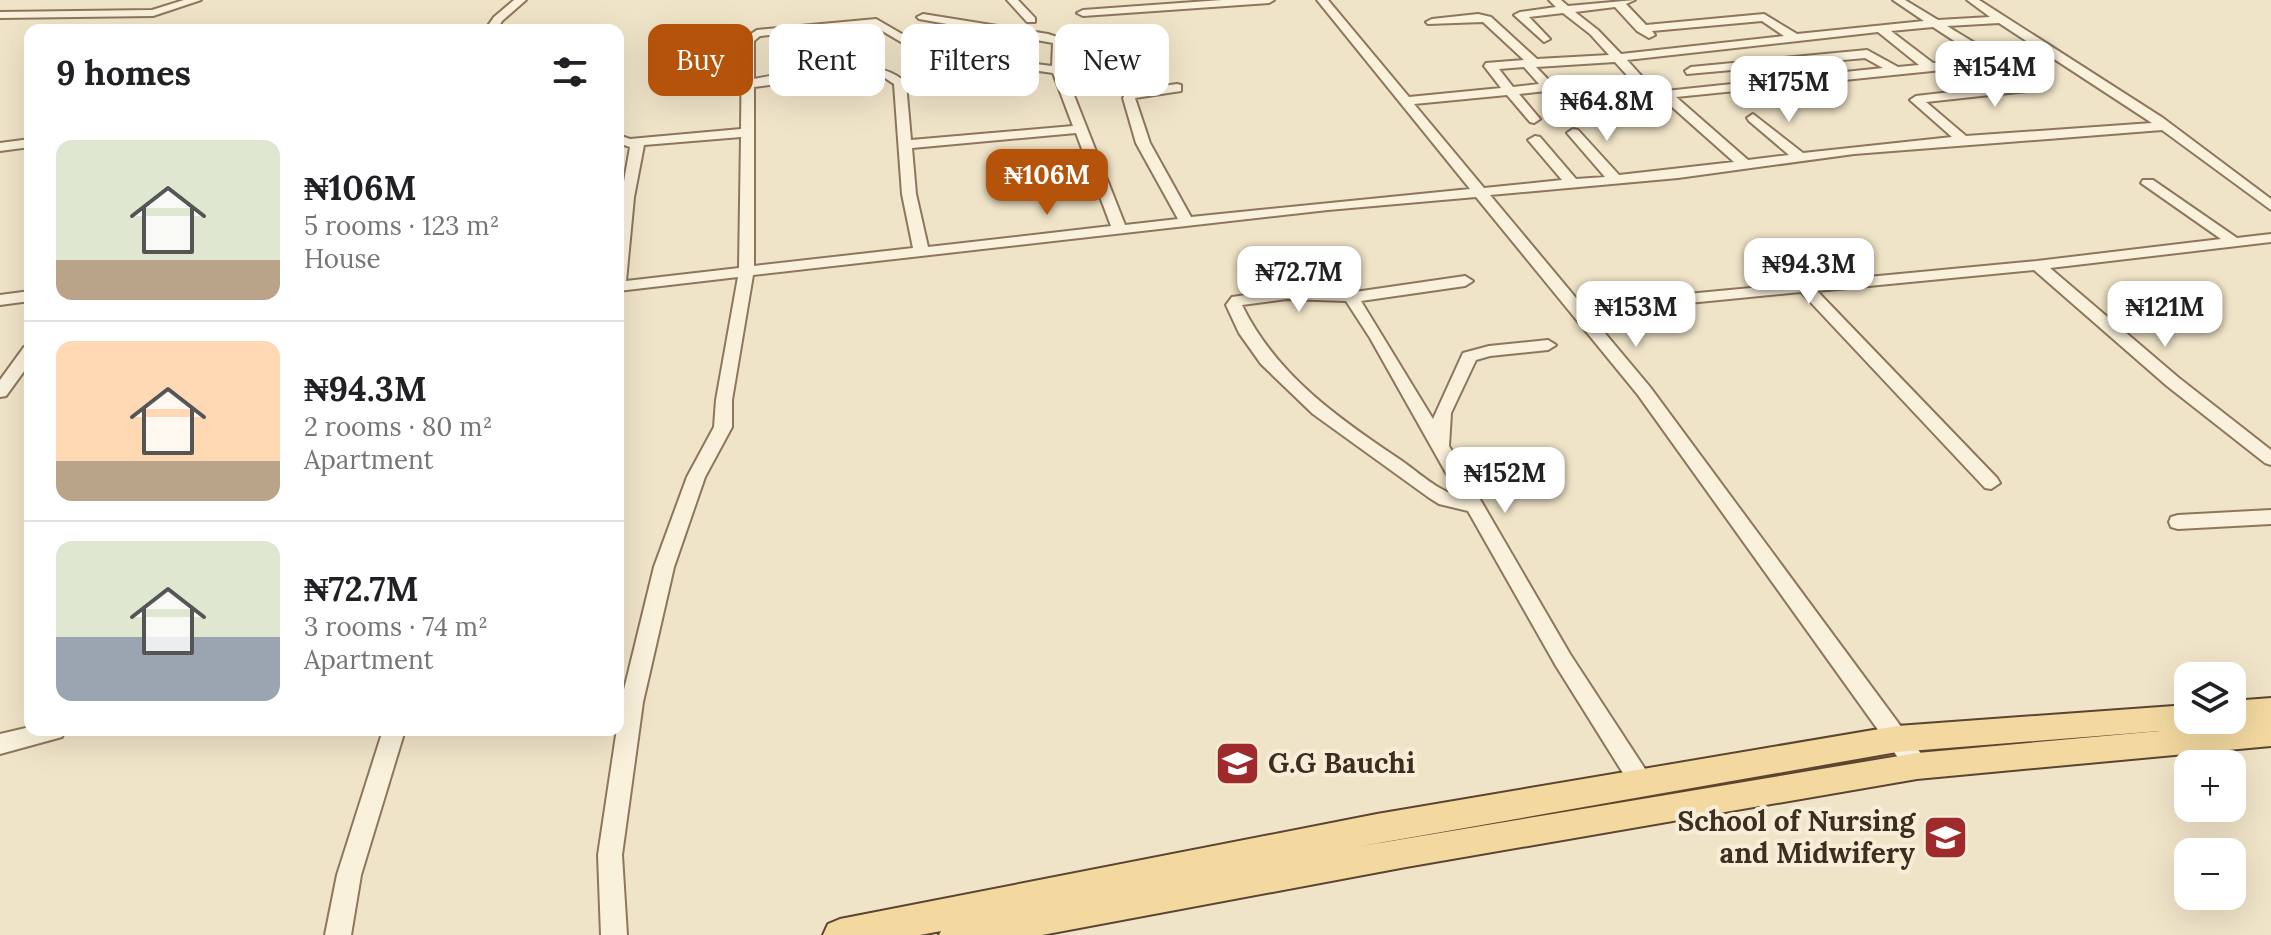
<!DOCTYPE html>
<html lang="en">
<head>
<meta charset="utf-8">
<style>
	body { margin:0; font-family:Lora,serif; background:#f2f2f2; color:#202124; height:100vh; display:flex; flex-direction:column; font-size:30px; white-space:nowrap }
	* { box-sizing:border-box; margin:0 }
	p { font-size:26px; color:#757577 }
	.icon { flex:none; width:44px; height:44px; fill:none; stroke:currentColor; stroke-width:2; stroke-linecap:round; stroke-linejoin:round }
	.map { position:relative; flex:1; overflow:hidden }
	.details { position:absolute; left:24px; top:24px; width:600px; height:712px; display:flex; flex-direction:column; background:#fff; border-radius:16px; box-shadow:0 8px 32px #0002 }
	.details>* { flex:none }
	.top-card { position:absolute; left:648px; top:24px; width:760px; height:72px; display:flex; gap:16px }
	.buttons { position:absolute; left:2174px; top:662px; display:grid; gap:16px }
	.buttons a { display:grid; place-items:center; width:72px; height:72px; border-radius:16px; background:#fff; box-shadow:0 8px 32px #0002; font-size:40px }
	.price { position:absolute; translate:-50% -68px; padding:0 18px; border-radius:16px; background:#fff; color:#222; font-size:26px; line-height:52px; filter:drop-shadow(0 2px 4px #0008) }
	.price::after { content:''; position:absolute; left:50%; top:48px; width:24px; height:18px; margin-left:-12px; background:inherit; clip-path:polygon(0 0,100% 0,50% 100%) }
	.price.current { background:#b45309; color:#fff }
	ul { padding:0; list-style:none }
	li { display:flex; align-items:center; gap:24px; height:200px; padding:0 32px }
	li+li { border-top:2px solid #e0e0e0 }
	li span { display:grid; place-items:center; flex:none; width:224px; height:160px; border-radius:16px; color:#555 }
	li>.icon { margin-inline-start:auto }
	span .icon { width:96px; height:96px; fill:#fffc; stroke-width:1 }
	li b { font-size:34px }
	h2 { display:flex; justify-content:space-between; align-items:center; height:96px; padding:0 32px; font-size:34px }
	.pill { padding:0 28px; border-radius:16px; background:#fff; box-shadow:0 8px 32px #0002; font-size:28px; line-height:72px }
	.pill.current { background:#b45309; color:#fff }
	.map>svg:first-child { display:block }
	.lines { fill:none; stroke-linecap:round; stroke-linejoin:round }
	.minor-casing { stroke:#8d765c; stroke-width:4 }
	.major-casing { stroke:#5b4430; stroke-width:4 }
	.minor { fill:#faf1dc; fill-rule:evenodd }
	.major { fill:#f3d9a0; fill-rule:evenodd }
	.labels { text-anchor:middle; stroke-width:8; stroke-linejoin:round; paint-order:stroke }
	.near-poi-label { font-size:28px; font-weight:bold; fill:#3d2e20; stroke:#f7eed8; text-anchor:start }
</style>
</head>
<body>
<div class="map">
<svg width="2271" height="935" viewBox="0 0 2271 935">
	<rect width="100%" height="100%" fill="#f0e4c8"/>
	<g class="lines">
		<defs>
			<path id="minor" d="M184,0H201L153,16L0,18V12L152,10Z
				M514,0H526L502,21L497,30H485L494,17Z
				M1007,0H1018L1035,18V22H1027Z
				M1222,0H1274L1269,3L1083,16L1077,13L1083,10Z
				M1317,0H1328L1409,97L1501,88L1484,66L1486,63L1524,60L1483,22L1428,24L1426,22L1432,19L1478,14L1491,17L1537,59L1609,55L1590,34L1563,13L1529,17L1550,39L1544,42L1514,15L1520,12L1556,7L1549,0H1561L1568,6L1635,0L1626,4L1646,25L1764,14L1797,34L1924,21L1893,0H1905L1938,20L1990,17L1967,0H1979L2163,118L2271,199V210L2162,130L1854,154L1678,178L1490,195L1581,304L2037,261L2221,239L2141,183L2143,180H2153L2237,238L2271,234V242L2050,268L2179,378L2271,450V465L2265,463L2167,386L2034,270L1817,291L1997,478L2000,483L1991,489L1985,488L1801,292L1588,313L1650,387L1925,759L1928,766L1925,773L1917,776L1909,773L1638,395L1476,197L1328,210L753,275L732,400V427L705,477L674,567L643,702L622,855L627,935H601L598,855L621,702L654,567L687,477L714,427L716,400L738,277L618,291V216L630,147L618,143V135L630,139L741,129L742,40L757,30L876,19L914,41L957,54L1052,66L1053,43L919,19L917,17L923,14L1048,34L1063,39L1064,70L1125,225L1178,219L1136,143L1123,98L1127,91L1177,84L1181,85V91L1135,98L1150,143L1191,217L1470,189ZM1615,7L1637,31L1649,38L1655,35L1652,31L1762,21L1784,36L1621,54L1598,30L1575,12ZM1999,23L2152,123L1966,136L1926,102L2027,91L2033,87C2029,73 1964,37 1947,26ZM874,26L906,45L952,59L1053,73L1073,126L911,140L906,83C875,51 793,72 754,79V41L760,36ZM1933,27L1982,59L1933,63L1891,31ZM1878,32L1919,65L1898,67L1867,50L1691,67L1685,71L1687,74L1865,58L1883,68L1656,92L1627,60ZM1615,62L1643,93L1567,99L1536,67ZM1991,65L2020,84L1916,96L1910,100L1952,137L1803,153L1753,114L1747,118L1749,121L1789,155L1748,160L1676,97ZM1524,67L1539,84L1513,87L1499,69ZM851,74L885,78L894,84L902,194L913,248L754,266V87ZM1546,91L1559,105L1572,108L1662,98L1734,162L1619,175L1578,130L1573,129L1567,133L1605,177L1576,179L1540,137L1535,136L1528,140L1562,180L1484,188L1414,104L1507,95L1530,122L1534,123L1540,119L1519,94ZM1076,133L1111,226L928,247L916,194L912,148ZM741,137L739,268L626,281L634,197L644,145Z
				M30,139V147L0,151V143Z
				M1334,267L1339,269L1355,292L1465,276L1473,281L1465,286L1361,301L1433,419L1463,353L1489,346L1548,340L1556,345L1548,350L1490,356L1476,360L1451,413L1449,446L1570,654L1649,775L1652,782L1649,789L1641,792L1633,789L1556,666L1468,511L1439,504L1428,497L1313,414L1261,364L1239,333L1226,305L1232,297L1287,289L1340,292L1326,272ZM1287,299L1346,301L1370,338L1459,496C1438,491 1419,473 1402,461C1339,419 1276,375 1242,305Z
				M30,291V301L0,305V295Z
				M30,346V363L6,396L0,397V380L24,347Z
				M2271,510V524L2178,529L2171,527L2169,522L2171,517L2178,515Z
				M30,727V730H65L62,737L0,754V734Z
				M383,730H405L361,875L351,935H325L337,875Z"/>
			<path id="major" d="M2271,698V746L1917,779L1406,867L1042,935H939L941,931L920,935H823L828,924L840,919L1377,814L1897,726L2188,705V720H2201L2198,726L2189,729L2232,725L2221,720H2232V701ZM2160,731L1917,753L1356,847L1897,752Z"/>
		</defs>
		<use href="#minor" class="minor-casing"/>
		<use href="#major" class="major-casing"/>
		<use href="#minor" class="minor"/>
		<use href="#major" class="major"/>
	</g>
	<defs>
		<symbol id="school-square" viewBox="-11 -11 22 22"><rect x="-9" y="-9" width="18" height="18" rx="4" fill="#9e2a2b" stroke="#f7eed8"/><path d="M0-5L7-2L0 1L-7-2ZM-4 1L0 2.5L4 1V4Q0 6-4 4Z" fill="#fff"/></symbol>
		<symbol id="university-square" viewBox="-11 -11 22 22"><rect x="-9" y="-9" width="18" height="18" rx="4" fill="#9e2a2b" stroke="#f7eed8"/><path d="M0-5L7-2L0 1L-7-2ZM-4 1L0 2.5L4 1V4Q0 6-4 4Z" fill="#fff"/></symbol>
	</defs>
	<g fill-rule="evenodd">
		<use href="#school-square" x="1212" y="738" width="51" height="51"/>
		<use href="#university-square" x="1920" y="812" width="51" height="51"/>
	</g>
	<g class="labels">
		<g class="near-poi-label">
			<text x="1268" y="773">G.G Bauchi</text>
			<text x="1915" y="831" text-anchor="end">School of Nursing<tspan x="1915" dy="32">and Midwifery</tspan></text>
		</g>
	</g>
</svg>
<div class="buttons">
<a><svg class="icon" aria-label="layers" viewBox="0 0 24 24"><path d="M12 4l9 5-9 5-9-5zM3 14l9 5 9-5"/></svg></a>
<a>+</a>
<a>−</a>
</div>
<b class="price" style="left:1995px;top:109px">₦154M</b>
<b class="price" style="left:1789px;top:124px">₦175M</b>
<b class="price" style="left:1607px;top:143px">₦64.8M</b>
<b class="price current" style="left:1047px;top:217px">₦106M</b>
<b class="price" style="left:1809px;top:306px">₦94.3M</b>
<b class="price" style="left:1299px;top:314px">₦72.7M</b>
<b class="price" style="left:1636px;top:349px">₦153M</b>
<b class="price" style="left:2165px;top:349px">₦121M</b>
<b class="price" style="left:1505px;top:515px">₦152M</b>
<div class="top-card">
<a class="pill current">Buy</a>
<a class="pill">Rent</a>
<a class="pill">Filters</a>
<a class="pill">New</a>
</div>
<section class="details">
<h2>9 homes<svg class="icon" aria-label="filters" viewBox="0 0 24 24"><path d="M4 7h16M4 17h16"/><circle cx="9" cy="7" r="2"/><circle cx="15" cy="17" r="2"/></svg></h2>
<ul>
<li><span style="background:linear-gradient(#dfe7d0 75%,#b9a48a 0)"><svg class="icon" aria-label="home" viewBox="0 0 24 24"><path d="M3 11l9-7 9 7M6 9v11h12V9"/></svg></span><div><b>₦106M</b><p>5 rooms · 123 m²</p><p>House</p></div></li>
<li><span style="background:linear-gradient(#ffd9b3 75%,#b9a48a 0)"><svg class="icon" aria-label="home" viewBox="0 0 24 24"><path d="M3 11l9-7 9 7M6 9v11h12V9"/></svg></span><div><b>₦94.3M</b><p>2 rooms · 80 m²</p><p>Apartment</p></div></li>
<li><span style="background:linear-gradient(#dfe7d0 60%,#9aa5b1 0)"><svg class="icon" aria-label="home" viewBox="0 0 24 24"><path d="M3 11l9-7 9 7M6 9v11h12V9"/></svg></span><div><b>₦72.7M</b><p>3 rooms · 74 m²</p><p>Apartment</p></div></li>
</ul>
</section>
</div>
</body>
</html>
